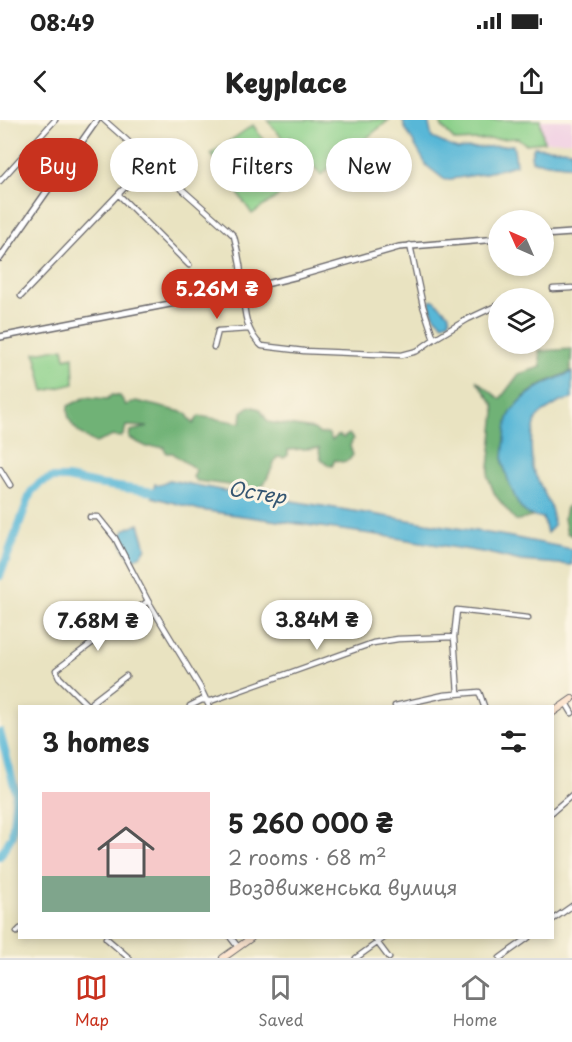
<!DOCTYPE html>
<html lang="en">
<head>
<meta charset="utf-8">
<style>
	body { margin:0; font-family:"Playpen Sans",sans-serif; background:#f6f6f6; color:#222; height:100vh; display:flex; flex-direction:column; font-size:22px; white-space:nowrap }
	* { box-sizing:border-box; margin:0 }
	p { font-size:20px; color:#767676 }
	.icon { flex:none; width:33px; height:33px; fill:none; stroke:currentColor; stroke-width:2; stroke-linecap:round; stroke-linejoin:round }
	.map { position:relative; flex:1; overflow:hidden }
	.details { position:absolute; left:18px; top:585px; width:536px; height:234px; display:flex; flex-direction:column; background:#fff; border-radius:0px; box-shadow:0 3px 9px #0003 }
	.details>* { flex:none }
	.hud { position:absolute; left:18px; top:18px; width:537px; height:54px; display:flex; gap:12px }
	.needle { width:39px; rotate:315deg }
	.buttons { position:absolute; left:488px; top:90px; display:grid; gap:12px }
	.buttons a { display:grid; place-items:center; width:66px; height:66px; border-radius:50%; background:#fff; box-shadow:0 3px 9px #0003; font-size:30px }
	.price { position:absolute; translate:-50% -51px; padding:0 14px; border-radius:21px; background:#fff; color:#222; font-size:20px; line-height:39px; filter:drop-shadow(0 2px 3px #0008) }
	.price::after { content:''; position:absolute; left:50%; top:36px; width:18px; height:14px; margin-left:-9px; background:inherit; clip-path:polygon(0 0,100% 0,50% 100%) }
	.price.active { background:#c8321e; color:#fff }
	ul { padding:0; list-style:none }
	li { display:flex; align-items:center; gap:18px; height:150px; padding:0 24px }
	li span { display:grid; place-items:center; flex:none; width:168px; height:120px; border-radius:0px; color:#555 }
	li>.icon { margin-inline-start:auto }
	span .icon { width:72px; height:72px; fill:#fffc; stroke-width:1 }
	li b { font-size:26px }
	h2 { display:flex; justify-content:space-between; align-items:center; height:72px; padding:0 24px; font-size:26px }
	.pill { padding:0 21px; border-radius:27px; background:#fff; box-shadow:0 3px 9px #0003; font-size:21px; line-height:54px }
	.pill.active { background:#c8321e; color:#fff }
	.status { display:flex; justify-content:space-between; align-items:center; height:42px; padding:0 30px; background:#fff; direction:ltr }
	.status svg { height:16px; fill:currentColor }
	header { display:flex; justify-content:space-between; align-items:center; height:78px; padding:0 24px; background:#fff; font-size:27px; font-weight:800 }
	.dock { display:flex; justify-content:space-around; align-items:center; height:84px; border-top:2px solid #e0e0e0; background:#fff; font-size:16px; color:#767676 }
	.dock a { display:grid; justify-items:center; gap:3px }
	.dock .active { color:#c8321e }
	.map>svg:first-child { display:block }
	.built { fill:#f1d0e4 }
	.green { fill:#8bd08a; stroke:#567962; stroke-width:1.5 }
	.forest { fill:#70b276; stroke:#496a58; stroke-width:1.5 }
	.water { fill:#59b7d7; stroke:#3e6c89; stroke-width:1.5 }
	.lines { fill:none; stroke-linecap:round; stroke-linejoin:round }
	.river { stroke:#59b7d7; stroke-width:8 }
	.minor-casing { stroke:#68666a; stroke-width:7 }
	.tertiary-casing { stroke:#68666a; stroke-width:8 }
	.secondary-casing { stroke:#68666a; stroke-width:8 }
	.minor { stroke:#fff; stroke-width:4.5 }
	.tertiary { stroke:#fff; stroke-width:5 }
	.secondary { stroke:#fce5d0; stroke-width:6 }
	.labels { text-anchor:middle; stroke-width:6; stroke-linejoin:round; paint-order:stroke }
	.water-label { font-size:20px; font-style:italic; fill:#355672; stroke:#fcf5e5 }
</style>
</head>
<body>
<div class="status"><b>08:49</b><svg viewBox="0 0 49 12"><path d="M0 12V9h3v3zM5 12V6h3v6zM10 12V3h3v9zM15 12V0h3v12zM26 1h20v11H26zM47 4h2v5h-2z"/></svg></div>
<header><svg class="icon" aria-label="back" viewBox="0 0 24 24"><path d="M15 5l-7 7 7 7"/></svg>Keyplace<svg class="icon" aria-label="share" viewBox="0 0 24 24"><path d="M12 15V3M7 8l5-5 5 5M5 13v7h14v-7"/></svg></header>
<div class="map">
<svg width="572" height="838" viewBox="0 0 572 838">
	<rect width="100%" height="100%" fill="#fcf5e5"/>
	<filter id="ink" filterUnits="userSpaceOnUse"><feTurbulence type="fractalNoise" baseFrequency=".0167" numOctaves="2"/><feDisplacementMap in="SourceGraphic" scale="12" xChannelSelector="R" yChannelSelector="G"/><feConvolveMatrix kernelMatrix="1 2 1 2 8 2 1 2 1" color-interpolation-filters="sRGB"/></filter>
	<filter id="wash" filterUnits="userSpaceOnUse"><feTurbulence type="fractalNoise" baseFrequency=".008" numOctaves="4" result="noise"/><feDisplacementMap in="SourceGraphic" scale="24" xChannelSelector="R" yChannelSelector="G"/><feGaussianBlur stdDeviation="1.35" result="paint"/><feColorMatrix in="noise" values="0 0 0 0 0 0 0 0 0 0 0 0 0 0 0 0 0 1.4 0 .05"/><feComposite in="paint" operator="in"/></filter>
	<g filter="url(#wash)">
		<rect width="100%" height="100%" fill="#e9e3c1"/>
		<path class="built" d="M511,0H572V21L522,22Z"/>
		<path class="green" d="M267,0H389L321,55L306,37L307,35L290,17L285,21Z
			M440,0H540L544,22L525,24L518,18L455,21L442,7Z
			M253,5L294,65L252,94L211,34Z
			M63,228L65,238L73,236L74,264L44,271L35,233Z"/>
		<path class="forest" d="M572,229L570,252L542,264L525,276L508,298L503,342L508,358L522,389L532,397L516,401L495,375L488,357L495,292L494,285L476,260L500,279L519,254L541,247L539,231Z
			M112,275L120,276L126,285L136,281L186,293L193,304L199,296L241,303L242,292L250,286L260,289L268,302L314,309L320,314L328,313L332,320L339,315L343,318L349,314L353,319L350,326L353,335L349,340L342,342L335,340L332,346C320,342 320,340 319,328L288,330V335L284,338L277,337L265,363L255,372L249,371L246,363L238,366L197,361L193,357L196,350C188,343 180,340 173,333H167L164,329L165,327H147L129,318L130,311L148,307L126,306L124,314L121,317L113,316L96,323C82,316 65,304 68,286L86,277L107,279Z
			M572,383V416L567,413L564,398L566,388Z"/>
		<path class="water" d="M403,0H428L432,18L457,29L513,25L515,35L516,45L482,54L445,60L427,46L404,6Z
			M534,27L572,30V46L532,41L531,35Z
			M434,180L449,194L450,201L443,204C436,198 429,191 430,181Z
			M572,252V279L560,282L542,293L536,299L531,322L532,348L551,387L554,406L547,413L543,398C534,396 528,396 522,389C515,381 505,353 503,342C503,334 506,303 509,296C523,272 547,262 572,252Z
			M169,360L246,375L249,374L506,416L572,429V445L521,441L488,433L378,415L200,390L152,377L155,364L159,365Z
			M139,404L146,428L143,433L135,439C124,434 118,420 125,409Z"/>
		<g class="lines">
			<path class="river" d="M0,456L31,372L40,363L52,358H67L96,364L161,373
				M0,612L16,673L12,716L0,736"/>
		</g>
	</g>
	<g filter="url(#ink)">
		<g class="lines">
			<defs>
				<path id="minor" d="M104,0L229,111L234,116C238,131 241,148 242,164C244,186 244,211 262,226L304,231L402,235L417,231L434,219L423,186L410,125
					M0,61L55,0
					M119,75L189,145
					M553,169L572,168
					M21,176L150,41
					M434,219L468,199L498,185
					M214,227L218,211L249,209
					M0,349L10,365
					M90,397H98L115,418L148,481L200,567L209,586
					M458,573L454,517L457,490L528,498
					M566,583L572,593
					M88,586L59,557L56,550L148,481
					M90,586L92,582L126,556
					M190,586L202,580L211,581L373,523L398,519L454,517
					M395,586L444,575L479,572L484,586
					M552,692L572,675
					M552,800L572,786
					M17,812L20,809
					M106,818L129,838
					M231,818L238,827
					M374,818L389,838
					M356,838L384,818
					M500,838L528,818"/>
				<path id="tertiary" d="M543,115L572,113
					M0,138L97,0
					M0,217L242,170L298,156L399,127L498,119"/>
				<path id="secondary" d="M552,593L572,579
					M223,838L251,818"/>
			</defs>
			<use href="#minor" class="minor-casing"/>
			<use href="#tertiary" class="tertiary-casing"/>
			<use href="#secondary" class="secondary-casing"/>
			<use href="#minor" class="minor"/>
			<use href="#tertiary" class="tertiary"/>
			<use href="#secondary" class="secondary"/>
		</g>
	</g>
	<g class="labels">
		<g class="water-label">
			<text transform="translate(257 373) rotate(9)" y="7">Остер</text>
		</g>
	</g>
</svg>
<div class="buttons">
<a><svg class="needle" viewBox="-14 -14 28 28"><path d="M0-13l5 13h-10z" fill="#e53935"/><path d="M0 13l5-13h-10z" fill="#767676"/></svg></a>
<a><svg class="icon" aria-label="layers" viewBox="0 0 24 24"><path d="M12 4l9 5-9 5-9-5zM3 14l9 5 9-5"/></svg></a>
</div>
<b class="price active" style="left:217px;top:200px">5.26M ₴</b>
<b class="price" style="left:317px;top:531px">3.84M ₴</b>
<b class="price" style="left:98px;top:532px">7.68M ₴</b>
<div class="hud">
<a class="pill active">Buy</a>
<a class="pill">Rent</a>
<a class="pill">Filters</a>
<a class="pill">New</a>
</div>
<section class="details">
<h2>3 homes<svg class="icon" aria-label="filters" viewBox="0 0 24 24"><path d="M4 7h16M4 17h16"/><circle cx="9" cy="7" r="2"/><circle cx="15" cy="17" r="2"/></svg></h2>
<ul>
<li><span style="background:linear-gradient(#f6c9c9 70%,#7fa58c 0)"><svg class="icon" aria-label="home" viewBox="0 0 24 24"><path d="M3 11l9-7 9 7M6 9v11h12V9"/></svg></span><div><b>5 260 000 ₴</b><p>2 rooms · 68 m²</p><p>Воздвиженська вулиця</p></div></li>
</ul>
</section>
</div>
<nav class="dock">
<a class="active"><svg class="icon" aria-label="map" viewBox="0 0 24 24"><path d="M3 6l6-2 6 2 6-2v14l-6 2-6-2-6 2zM9 4v14M15 6v14"/></svg>Map</a>
<a><svg class="icon" aria-label="saved" viewBox="0 0 24 24"><path d="M7 4h10v16l-5-4-5 4z"/></svg>Saved</a>
<a><svg class="icon" aria-label="home" viewBox="0 0 24 24"><path d="M3 11l9-7 9 7M6 9v11h12V9"/></svg>Home</a>
</nav>
</body>
</html>
